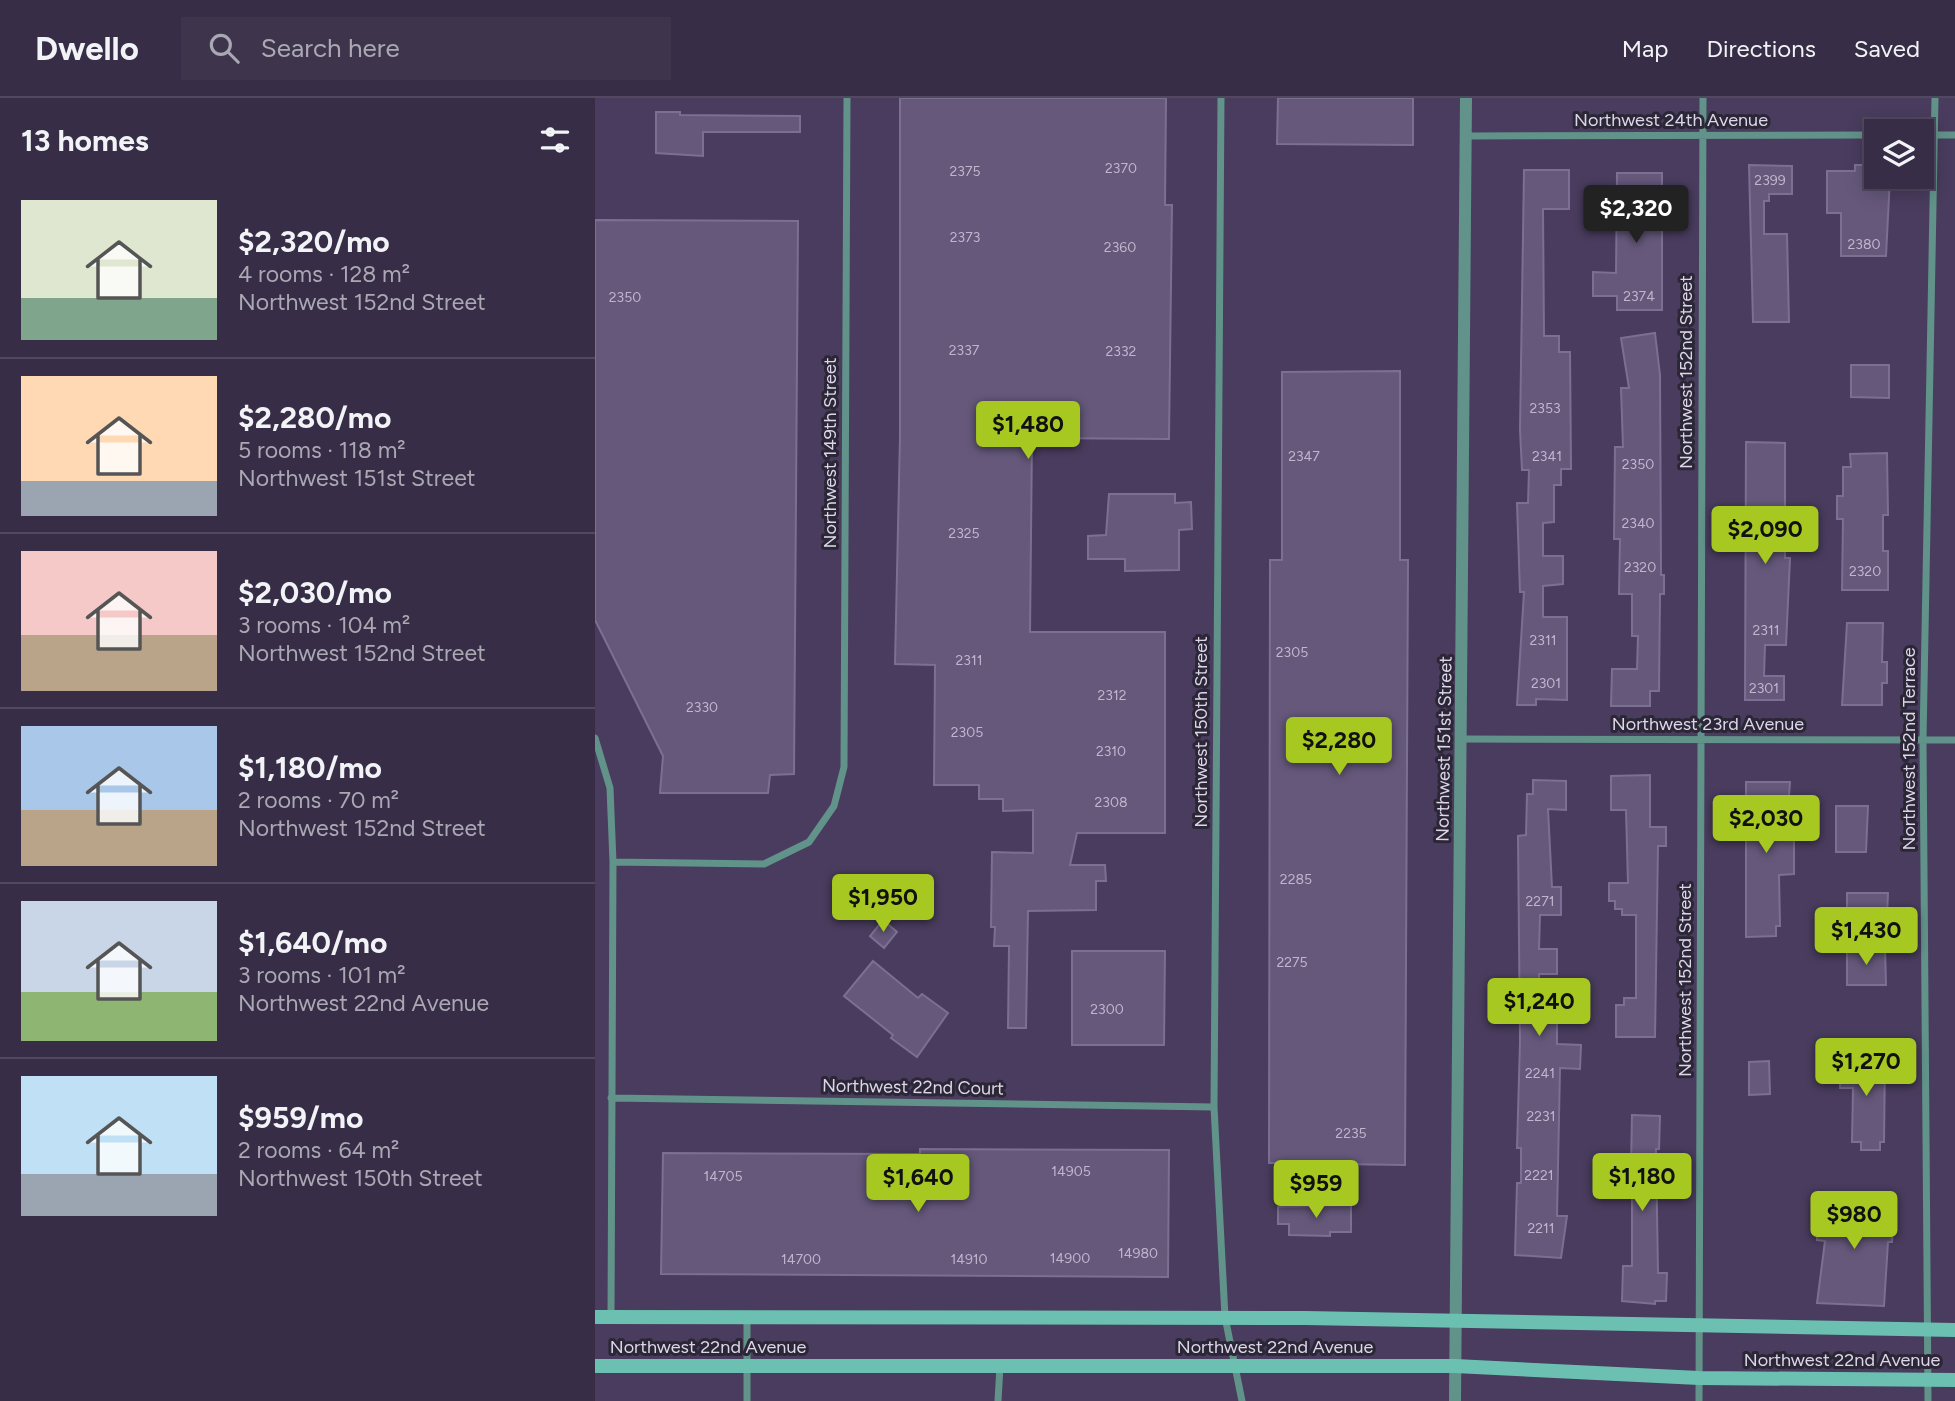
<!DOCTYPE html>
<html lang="en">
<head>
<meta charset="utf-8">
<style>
	body { margin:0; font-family:Figtree,sans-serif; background:#3e354d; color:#f1f3f6; height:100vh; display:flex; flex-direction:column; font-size:26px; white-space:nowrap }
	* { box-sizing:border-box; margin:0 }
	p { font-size:23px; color:#aaa8b3 }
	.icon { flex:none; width:38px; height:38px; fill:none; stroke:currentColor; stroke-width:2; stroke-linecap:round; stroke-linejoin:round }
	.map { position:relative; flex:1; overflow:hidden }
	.side { display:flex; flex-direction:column; background:#372d46; width:595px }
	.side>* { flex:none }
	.buttons { position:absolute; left:1269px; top:21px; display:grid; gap:14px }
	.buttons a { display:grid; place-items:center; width:70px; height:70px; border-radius:0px; background:#372d46; box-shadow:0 4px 18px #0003,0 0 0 2px #51495f; font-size:35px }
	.price { position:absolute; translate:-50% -60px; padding:0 16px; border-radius:7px; background:#a6c820; color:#111; font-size:23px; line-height:46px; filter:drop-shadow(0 2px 4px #0008) }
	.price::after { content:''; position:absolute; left:50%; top:42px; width:21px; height:16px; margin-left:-10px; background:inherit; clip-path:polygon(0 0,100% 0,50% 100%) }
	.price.on { background:#222; color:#fff }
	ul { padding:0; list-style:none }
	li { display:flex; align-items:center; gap:21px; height:175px; padding:0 21px }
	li+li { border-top:2px solid #51495f }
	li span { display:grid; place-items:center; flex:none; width:196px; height:140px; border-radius:0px; color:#555 }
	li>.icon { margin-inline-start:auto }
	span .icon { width:84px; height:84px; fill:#fffc; stroke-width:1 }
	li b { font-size:30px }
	h2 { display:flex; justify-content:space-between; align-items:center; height:84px; padding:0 21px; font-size:30px }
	header { display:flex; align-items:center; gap:42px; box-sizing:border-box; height:98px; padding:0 35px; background:#372d46; border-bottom:2px solid #51495f }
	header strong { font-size:33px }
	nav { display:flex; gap:38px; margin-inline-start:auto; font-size:24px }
	.search { width:490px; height:63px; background:#3e354d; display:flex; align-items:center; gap:18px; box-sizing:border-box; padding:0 24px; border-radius:0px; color:#aaa8b3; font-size:26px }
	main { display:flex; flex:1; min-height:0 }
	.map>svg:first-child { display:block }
	.building { fill:#65587b; stroke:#7c6f94; stroke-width:2 }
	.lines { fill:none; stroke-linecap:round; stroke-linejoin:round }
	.minor { stroke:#61938a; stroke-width:7 }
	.tertiary { stroke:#61938a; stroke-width:12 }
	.secondary { stroke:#6cc0b1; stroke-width:14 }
	.labels { text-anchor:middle; stroke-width:6; stroke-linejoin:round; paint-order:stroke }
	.number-label { font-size:14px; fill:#bfb6ce }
	.street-label { font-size:18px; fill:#ddd6ea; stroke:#2c2736 }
</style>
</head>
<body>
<header>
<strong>Dwello</strong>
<div class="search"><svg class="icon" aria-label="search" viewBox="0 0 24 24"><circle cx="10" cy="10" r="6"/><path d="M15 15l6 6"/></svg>Search here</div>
<nav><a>Map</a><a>Directions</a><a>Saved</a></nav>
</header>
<main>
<section class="side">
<h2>13 homes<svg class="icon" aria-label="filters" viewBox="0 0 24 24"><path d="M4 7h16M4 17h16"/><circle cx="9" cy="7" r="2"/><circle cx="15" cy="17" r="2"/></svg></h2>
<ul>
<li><span style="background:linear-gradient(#dfe7d0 70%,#7fa58c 0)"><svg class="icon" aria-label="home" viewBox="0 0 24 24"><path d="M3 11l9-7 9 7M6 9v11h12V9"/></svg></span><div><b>$2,320/mo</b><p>4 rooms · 128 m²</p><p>Northwest 152nd Street</p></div></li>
<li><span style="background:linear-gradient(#ffd9b3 75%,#9aa5b1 0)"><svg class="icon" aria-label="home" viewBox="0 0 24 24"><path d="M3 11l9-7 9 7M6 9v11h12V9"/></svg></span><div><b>$2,280/mo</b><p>5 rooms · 118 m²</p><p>Northwest 151st Street</p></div></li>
<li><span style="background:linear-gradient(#f6c9c9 60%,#b9a48a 0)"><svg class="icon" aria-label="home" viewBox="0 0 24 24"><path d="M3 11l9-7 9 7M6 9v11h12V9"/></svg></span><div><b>$2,030/mo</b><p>3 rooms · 104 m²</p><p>Northwest 152nd Street</p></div></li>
<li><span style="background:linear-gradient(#a9c7e8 60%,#b9a48a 0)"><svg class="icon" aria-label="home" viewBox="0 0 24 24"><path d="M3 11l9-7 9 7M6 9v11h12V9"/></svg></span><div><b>$1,180/mo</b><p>2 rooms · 70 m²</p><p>Northwest 152nd Street</p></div></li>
<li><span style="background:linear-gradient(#c9d6e8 65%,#8fb573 0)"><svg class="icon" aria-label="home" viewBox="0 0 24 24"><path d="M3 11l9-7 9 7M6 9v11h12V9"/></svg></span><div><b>$1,640/mo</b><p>3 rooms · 101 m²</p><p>Northwest 22nd Avenue</p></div></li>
<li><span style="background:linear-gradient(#bfe0f5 70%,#9aa5b1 0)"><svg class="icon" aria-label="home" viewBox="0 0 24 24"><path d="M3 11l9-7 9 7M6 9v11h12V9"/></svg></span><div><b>$959/mo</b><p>2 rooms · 64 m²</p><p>Northwest 150th Street</p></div></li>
</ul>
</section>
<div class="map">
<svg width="1360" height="1303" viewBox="0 0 1360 1303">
	<rect width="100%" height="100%" fill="#493c5e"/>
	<path class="building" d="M305,0H571L570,107H577L574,341L437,340L435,534H570V735H482L475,767H510L511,783H501V812L433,813L431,930H413L414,848H399L400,829H396L397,754L438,755V712L408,713V701H384V687H339L340,567L300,566L305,338Z
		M683,0H818V47L682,46Z
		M61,14H85V17L205,18V34H108V58L61,55Z
		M1154,67L1197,68V96H1174V103H1169V136H1192L1194,224H1158Z
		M1260,67H1281V79H1295L1291,158H1246V115H1232V73H1260Z
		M929,72H974V111H948L949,238H964V254H975L976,371H966V387H959V424L948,425V458H968V486L948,488V519H972V602L941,601V607H922L929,494H925L922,405H933L934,372H927L925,332Z
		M1022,75H1067V212H1022V198H998V174L1021,175Z
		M0,122L203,123L199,676L175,677L173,695H65L68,658L0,522Z
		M1060,235L1065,277L1066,477H1069V496H1065L1064,593H1055V608H1016L1017,571H1042L1043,538H1037V496H1024L1025,441H1019L1020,349H1028L1026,290H1034L1026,240Z
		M1256,267H1294V300L1256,299Z
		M805,273V462H813L810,1067L674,1065L675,462H687V274Z
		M1151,344L1190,345V460H1195L1191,547H1170L1169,578H1189V602H1150Z
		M1292,355L1293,417H1288V453H1293V492H1247L1248,421H1242V398H1248V369H1256L1255,356Z
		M514,396H580V405L596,404L597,431L584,432V472L530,473V461H493V438L511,437Z
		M1252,525H1288L1287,564H1292V585H1287V607H1247Z
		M1055,677V729H1071V748H1063L1060,939H1021V907H1029V900H1041V817H1027V811H1020V803H1014V785H1033L1031,712H1016V678Z
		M938,682L971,683V712L953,711L957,789H966V817H945L944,851H962V876H944V907H962V946L986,947L985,971L965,970L962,1118H972L966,1160L920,1157L922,1085H926V1050H922L925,944L923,738L931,737L932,696H938Z
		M1151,684H1195L1191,738H1199V776L1184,777L1185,828H1181V838L1151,839Z
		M1241,708H1273L1271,754H1241Z
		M1252,795H1293L1292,819L1252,818Z
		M288,822L302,834L289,850L275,838Z
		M1252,850H1290L1291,887H1252Z
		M477,853H570L569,947H477Z
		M278,863L323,900L327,896L353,915L322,959L296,940L298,937L249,898Z
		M1245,959H1290L1289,1044H1285V1052H1266V1044H1257L1258,990H1245Z
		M1174,963L1175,996L1154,997V964Z
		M1037,1017L1065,1018L1064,1051H1061L1063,1175H1072L1071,1203H1060V1206L1027,1203L1028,1168H1037V1095H1014L1013,1070H1036Z
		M325,1051L574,1052L573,1179L66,1176L68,1055L325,1056Z
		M1228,1101L1299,1105L1297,1144H1293L1289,1208L1222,1205L1230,1143L1222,1142L1223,1109H1228Z
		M756,1107V1134H735V1138L694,1137V1126H683V1109Z"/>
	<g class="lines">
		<path class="minor" d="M626,0L619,1009L630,1219L647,1303
			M1326,37H1360
			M871,38L1281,37
			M0,640L15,690L18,764L16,1219
			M867,641L1360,642
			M18,764L169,766L214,744L239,708L249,669L252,0
			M16,1000L619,1009
			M152,1303V1220
			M403,1303L405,1268
			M1104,1303L1108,0
			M1333,1303L1328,642L1340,0"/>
		<path class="tertiary" d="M860,1303L871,0"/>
		<path class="secondary" d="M0,1219L710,1220L1360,1232
			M0,1268H860L1104,1280L1360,1282"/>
	</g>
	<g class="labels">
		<g class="number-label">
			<text x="526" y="75">2370</text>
			<text x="370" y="78">2375</text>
			<text x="1175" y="87">2399</text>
			<text x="370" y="144">2373</text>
			<text x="1269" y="151">2380</text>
			<text x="525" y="154">2360</text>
			<text x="1044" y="203">2374</text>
			<text x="30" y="204">2350</text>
			<text x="369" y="257">2337</text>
			<text x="526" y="258">2332</text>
			<text x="950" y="315">2353</text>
			<text x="709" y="363">2347</text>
			<text x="952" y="363">2341</text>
			<text x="1043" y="371">2350</text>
			<text x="1043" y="430">2340</text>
			<text x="369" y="440">2325</text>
			<text x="1045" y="474">2320</text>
			<text x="1270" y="478">2320</text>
			<text x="1171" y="537">2311</text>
			<text x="948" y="547">2311</text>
			<text x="697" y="559">2305</text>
			<text x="374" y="567">2311</text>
			<text x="951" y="590">2301</text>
			<text x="1169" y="595">2301</text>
			<text x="517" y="602">2312</text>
			<text x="107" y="614">2330</text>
			<text x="372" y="639">2305</text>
			<text x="516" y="658">2310</text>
			<text x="516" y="709">2308</text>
			<text x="701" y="786">2285</text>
			<text x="945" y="808">2271</text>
			<text x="697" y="869">2275</text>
			<text x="512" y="916">2300</text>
			<text x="945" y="980">2241</text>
			<text x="946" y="1023">2231</text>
			<text x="756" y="1040">2235</text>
			<text x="476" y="1078">14905</text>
			<text x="944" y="1082">2221</text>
			<text x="128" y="1083">14705</text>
			<text x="946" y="1135">2211</text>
			<text x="543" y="1160">14980</text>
			<text x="475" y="1165">14900</text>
			<text x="206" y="1166">14700</text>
			<text x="374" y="1166">14910</text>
		</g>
		<g class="street-label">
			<text x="1076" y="28">Northwest 24th Avenue</text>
			<text transform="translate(1091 274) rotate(-90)" y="6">Northwest 152nd Street</text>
			<text transform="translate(235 355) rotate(-90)" y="6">Northwest 149th Street</text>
			<text x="1113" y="632">Northwest 23rd Avenue</text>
			<text transform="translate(606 634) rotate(-90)" y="6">Northwest 150th Street</text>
			<text transform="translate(849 651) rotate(-89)" y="6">Northwest 151st Street</text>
			<text transform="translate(1314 651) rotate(-90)" y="6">Northwest 152nd Terrace</text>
			<text transform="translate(1090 882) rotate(-90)" y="6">Northwest 152nd Street</text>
			<text transform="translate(318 989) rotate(1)" y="6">Northwest 22nd Court</text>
			<text x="113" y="1255">Northwest 22nd Avenue</text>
			<text x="680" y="1255">Northwest 22nd Avenue</text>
			<text x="1247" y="1268">Northwest 22nd Avenue</text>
		</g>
	</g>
</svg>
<div class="buttons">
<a><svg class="icon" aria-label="layers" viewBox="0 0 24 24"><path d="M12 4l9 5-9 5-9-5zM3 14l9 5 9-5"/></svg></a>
</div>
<b class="price on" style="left:1041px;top:147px">$2,320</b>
<b class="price" style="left:433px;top:363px">$1,480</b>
<b class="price" style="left:1170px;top:468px">$2,090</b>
<b class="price" style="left:744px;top:679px">$2,280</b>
<b class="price" style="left:1171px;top:757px">$2,030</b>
<b class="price" style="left:288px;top:836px">$1,950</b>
<b class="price" style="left:1271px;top:869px">$1,430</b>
<b class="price" style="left:944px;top:940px">$1,240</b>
<b class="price" style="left:1271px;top:1000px">$1,270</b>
<b class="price" style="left:1047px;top:1115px">$1,180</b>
<b class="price" style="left:323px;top:1116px">$1,640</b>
<b class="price" style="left:721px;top:1122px">$959</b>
<b class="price" style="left:1259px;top:1153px">$980</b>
</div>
</main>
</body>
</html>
